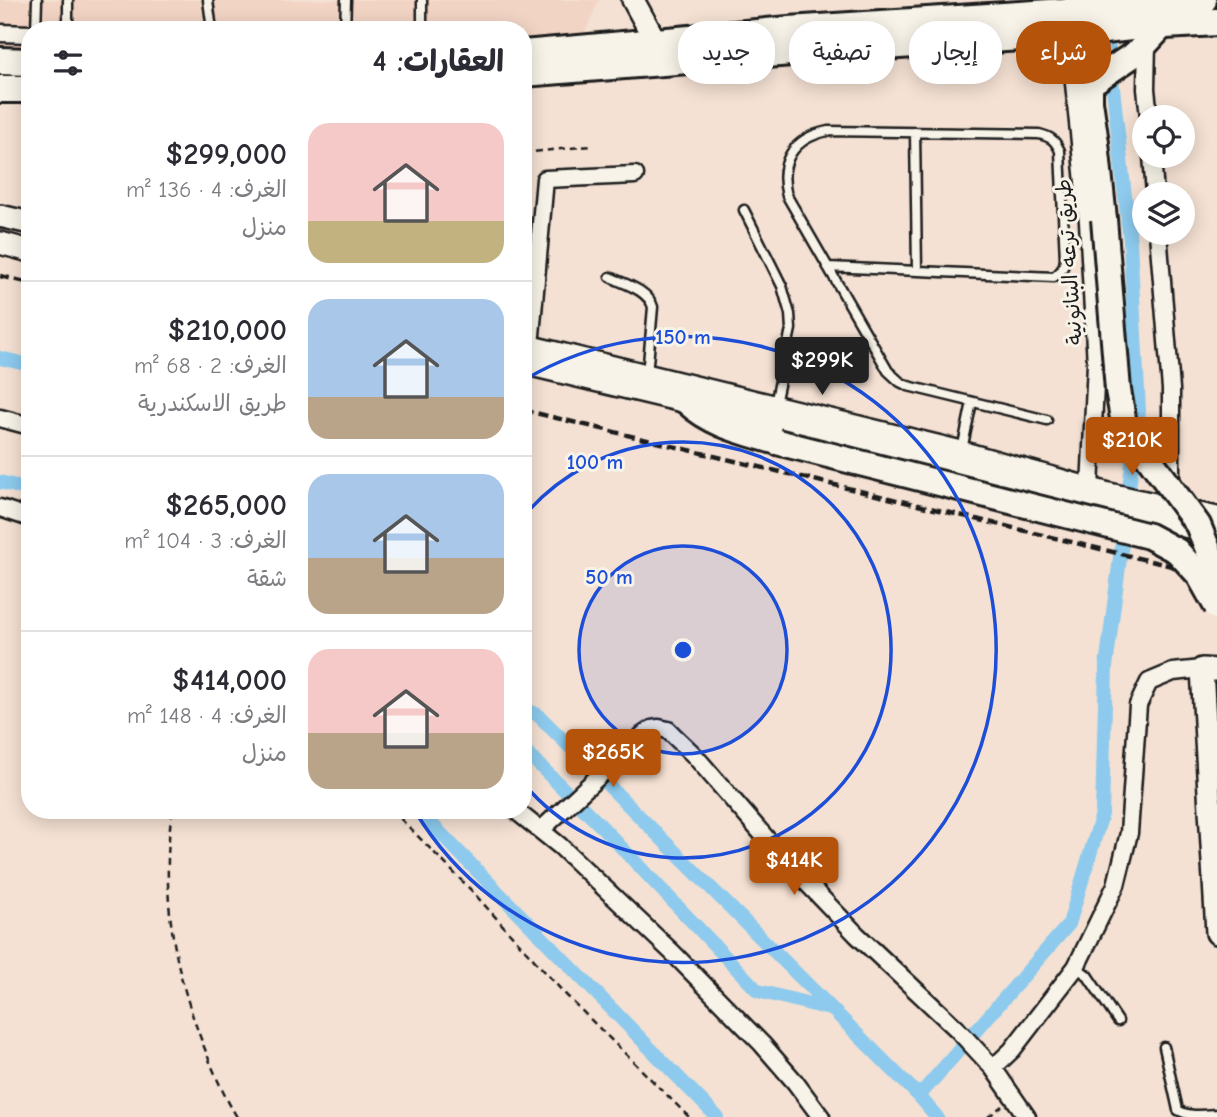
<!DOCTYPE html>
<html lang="ar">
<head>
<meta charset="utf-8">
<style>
	body { margin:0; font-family:"Comic Neue","Playpen Sans Arabic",sans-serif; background:#f7f7f7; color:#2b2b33; direction:rtl; height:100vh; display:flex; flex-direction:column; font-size:26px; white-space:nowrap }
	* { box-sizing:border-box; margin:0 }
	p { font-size:23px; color:#7c7c81 }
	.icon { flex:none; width:38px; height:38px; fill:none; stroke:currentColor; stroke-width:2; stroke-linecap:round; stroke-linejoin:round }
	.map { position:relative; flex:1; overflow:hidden; direction:ltr }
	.side { position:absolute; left:21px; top:21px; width:511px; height:798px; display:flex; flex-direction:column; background:#fff; border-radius:28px; box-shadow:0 4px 18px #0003; direction:rtl }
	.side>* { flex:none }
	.banner { position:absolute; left:553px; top:21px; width:558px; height:63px; direction:rtl; display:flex; gap:14px }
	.fabs { position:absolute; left:1132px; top:105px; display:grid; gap:14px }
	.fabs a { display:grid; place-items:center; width:63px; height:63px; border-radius:50%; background:#fff; box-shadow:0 4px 18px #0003; font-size:35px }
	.price { position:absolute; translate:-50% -60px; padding:0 16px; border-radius:7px; background:#b45309; color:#fff; font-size:23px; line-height:46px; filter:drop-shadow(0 2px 4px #0008) }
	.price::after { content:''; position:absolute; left:50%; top:42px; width:21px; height:16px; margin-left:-10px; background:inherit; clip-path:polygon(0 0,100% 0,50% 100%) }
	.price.selected { background:#222; color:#fff }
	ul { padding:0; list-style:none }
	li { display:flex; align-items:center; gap:21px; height:175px; padding:0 28px }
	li+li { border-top:2px solid #e1e1e2 }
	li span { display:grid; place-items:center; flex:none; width:196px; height:140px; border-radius:21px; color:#555 }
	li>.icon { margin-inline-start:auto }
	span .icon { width:84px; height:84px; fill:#fffc; stroke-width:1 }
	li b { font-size:30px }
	h2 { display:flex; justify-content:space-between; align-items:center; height:84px; padding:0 28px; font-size:30px }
	.tag { padding:0 24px; border-radius:28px; background:#fff; box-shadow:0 4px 18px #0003; font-size:24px; line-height:63px }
	.tag.selected { background:#b45309; color:#fff }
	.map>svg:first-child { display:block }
	.built { fill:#f2d4c4 }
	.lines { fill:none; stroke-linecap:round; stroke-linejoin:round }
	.canal { stroke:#8dcaed; stroke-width:14 }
	.service-casing { stroke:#1c1c1c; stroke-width:13 }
	.minor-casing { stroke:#1c1c1c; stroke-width:21 }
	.secondary-casing { stroke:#1c1c1c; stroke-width:26 }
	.primary-casing { stroke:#1c1c1c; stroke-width:30 }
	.trunk-casing { stroke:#1c1c1c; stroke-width:32 }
	.path { stroke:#1c1c1c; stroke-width:2.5; stroke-dasharray:7 5; stroke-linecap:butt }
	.service { stroke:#f7f3e8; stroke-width:8 }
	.minor { stroke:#f7f3e8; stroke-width:16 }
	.secondary { stroke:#f7f3e8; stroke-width:21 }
	.primary { stroke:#f7f3e8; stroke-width:24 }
	.trunk { stroke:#f7f3e8; stroke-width:26 }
	.rail { stroke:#1c1c1c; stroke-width:4.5; stroke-dasharray:10 5; stroke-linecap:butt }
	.primary-bridge-casing { stroke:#1c1c1c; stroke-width:30; stroke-linecap:butt }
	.primary-bridge { stroke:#f7f3e8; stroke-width:24 }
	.ring { fill:none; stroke:#1d4ed8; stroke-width:3.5 }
	.labels { text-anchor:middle; stroke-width:6; stroke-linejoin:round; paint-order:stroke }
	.street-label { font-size:21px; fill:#1c1c1c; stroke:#f7f3e8 }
	.centre { fill:#1d4ed8; stroke:#f7f3e8; stroke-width:3.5 }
	.ring-label { font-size:21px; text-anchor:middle; font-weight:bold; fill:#1d4ed8; stroke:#f7f3e8; stroke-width:6; stroke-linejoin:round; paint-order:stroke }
</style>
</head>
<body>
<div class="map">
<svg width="1217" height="1117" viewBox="0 0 1217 1117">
	<rect width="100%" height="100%" fill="#f4e1d3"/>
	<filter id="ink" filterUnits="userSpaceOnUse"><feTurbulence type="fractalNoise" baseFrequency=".0143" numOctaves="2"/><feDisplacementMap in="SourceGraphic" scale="14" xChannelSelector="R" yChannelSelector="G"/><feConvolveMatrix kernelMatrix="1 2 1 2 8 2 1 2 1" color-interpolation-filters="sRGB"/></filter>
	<g filter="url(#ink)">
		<path class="built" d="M0,0H599L583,37L523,41V30H30V55L0,54Z"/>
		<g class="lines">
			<path class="canal" d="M0,358L30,365
				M0,482L30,490
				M523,708L538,715L919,1096L937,1117
				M523,749L602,827L758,991L830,1009
				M418,810L717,1117
				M919,1096L1069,924L1102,814L1106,667L1139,410L1130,241L1106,25"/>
			<defs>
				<path id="service" d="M208,0L212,30
					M36,30L37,0
					M68,30V0
					M345,30L346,0
					M422,30V0
					M915,132L917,270
					M744,210L782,286L790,314L791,329L775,404
					M828,267L1054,277C1061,272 1064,268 1065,259L1060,151C1055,140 1051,137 1039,134L828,131C793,138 778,162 787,196L888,371L900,382L908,386L1047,420
					M610,277C625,284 648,290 653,307L647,375
					M962,450L972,402
					M1076,967L1087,975L1118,1021
					M1164,1047L1178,1110C1189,1117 1203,1115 1217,1114"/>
				<path id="minor" d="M0,33L30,34
					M1069,34L1088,222L1096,364L1090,488
					M1147,41L1146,89L1149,117
					M1152,156L1155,194
					M1158,233L1171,389V487
					M530,346L545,179L635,175
					M0,418L30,426
					M0,508L30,518
					M515,810L560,846L673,953L762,1044L795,1082L821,1117
					M541,830L643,735L652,729L659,728L668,730L672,734L694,755L784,859L857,935L957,1029L993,1068L1027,1117
					M993,1068L1012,1050L1076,967L1116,885L1129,833L1138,705L1149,682L1173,672L1202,669"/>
				<path id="secondary" d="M633,0L662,53
					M0,216L30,223
					M0,243L30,251
					M523,345L961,452L1109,494L1217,518
					M523,363L687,402L1217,534
					M1217,670L1202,669L1217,933"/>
				<path id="primary" d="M1104,219L1096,143L1090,101V84L1139,51L1163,25
					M687,402C713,426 745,432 777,442"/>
				<path id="trunk" d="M523,54L789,30L1064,12L1203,0
					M0,61L30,62
					M523,73L792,52L1069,34L1131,27L1217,22
					M0,89H30"/>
			</defs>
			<use href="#service" class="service-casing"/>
			<use href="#minor" class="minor-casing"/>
			<use href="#secondary" class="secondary-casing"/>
			<use href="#primary" class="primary-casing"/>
			<use href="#trunk" class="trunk-casing"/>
			<path class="path" d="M523,153L591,146
				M172,810C161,891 172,963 201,1039C211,1065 222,1093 237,1117
				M392,810L470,889L565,994L689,1117
				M988,1117L1002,1106"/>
			<use href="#service" class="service"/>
			<use href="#minor" class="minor"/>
			<use href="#secondary" class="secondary"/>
			<use href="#primary" class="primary"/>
			<use href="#trunk" class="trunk"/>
			<path class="rail" d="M0,276L30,283
				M523,410L1217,577"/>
			<defs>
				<path id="primary-bridge" d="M1104,219L1118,390L1124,424L1198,525L1214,564L1217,597
					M777,442L1149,536L1177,551L1199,575L1217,607"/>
			</defs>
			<use href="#primary-bridge" class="primary-bridge-casing"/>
			<use href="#primary-bridge" class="primary-bridge"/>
		</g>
	</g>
	<circle cx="683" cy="650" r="104" fill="#1d4ed8" fill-opacity=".12"/>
	<g class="ring">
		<circle cx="683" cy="650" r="104"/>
		<path d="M524 516A208 208 0 1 1 524 784"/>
		<path d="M524 380A313 313 0 1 1 415 811"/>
	</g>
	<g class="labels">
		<g class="street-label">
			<text transform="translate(1069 262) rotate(-94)" y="7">طريق ترعه البتانونية</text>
		</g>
	</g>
	<circle cx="683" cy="650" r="10" class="centre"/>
	<g class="ring-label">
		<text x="683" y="344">150 m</text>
		<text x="595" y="469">100 m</text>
		<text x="609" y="584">50 m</text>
	</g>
</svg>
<div class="fabs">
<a><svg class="icon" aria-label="locate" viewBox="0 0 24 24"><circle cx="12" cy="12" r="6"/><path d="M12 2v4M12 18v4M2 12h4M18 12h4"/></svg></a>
<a><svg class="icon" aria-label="layers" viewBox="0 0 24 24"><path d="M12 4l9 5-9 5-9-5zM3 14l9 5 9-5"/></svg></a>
</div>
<b class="price selected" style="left:822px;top:397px">$299K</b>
<b class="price" style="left:1132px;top:477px">$210K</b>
<b class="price" style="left:613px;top:789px">$265K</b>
<b class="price" style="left:794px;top:897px">$414K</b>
<div class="banner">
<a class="tag selected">شراء</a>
<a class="tag">إيجار</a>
<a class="tag">تصفية</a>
<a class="tag">جديد</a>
</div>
<section class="side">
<h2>العقارات: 4<svg class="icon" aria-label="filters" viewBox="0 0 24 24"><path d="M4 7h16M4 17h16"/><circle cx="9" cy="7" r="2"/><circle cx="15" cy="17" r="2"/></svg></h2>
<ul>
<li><span style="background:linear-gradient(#f6c9c9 70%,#c2b280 0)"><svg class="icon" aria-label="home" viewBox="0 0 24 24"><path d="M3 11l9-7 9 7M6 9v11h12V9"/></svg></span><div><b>$299,000</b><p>الغرف: 4 · 136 m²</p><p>منزل</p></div></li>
<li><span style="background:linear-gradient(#a9c7e8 70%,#b9a48a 0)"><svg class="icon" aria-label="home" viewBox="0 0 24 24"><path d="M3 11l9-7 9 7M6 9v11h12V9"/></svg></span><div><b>$210,000</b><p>الغرف: 2 · 68 m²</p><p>طريق الاسكندرية</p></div></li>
<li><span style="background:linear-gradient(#a9c7e8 60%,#b9a48a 0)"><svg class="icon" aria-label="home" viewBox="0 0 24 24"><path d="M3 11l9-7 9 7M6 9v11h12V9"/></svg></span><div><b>$265,000</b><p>الغرف: 3 · 104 m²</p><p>شقة</p></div></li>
<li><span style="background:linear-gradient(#f6c9c9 60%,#b9a48a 0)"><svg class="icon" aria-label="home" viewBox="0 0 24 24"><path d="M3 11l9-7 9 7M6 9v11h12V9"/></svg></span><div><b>$414,000</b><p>الغرف: 4 · 148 m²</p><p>منزل</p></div></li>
</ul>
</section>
</div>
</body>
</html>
